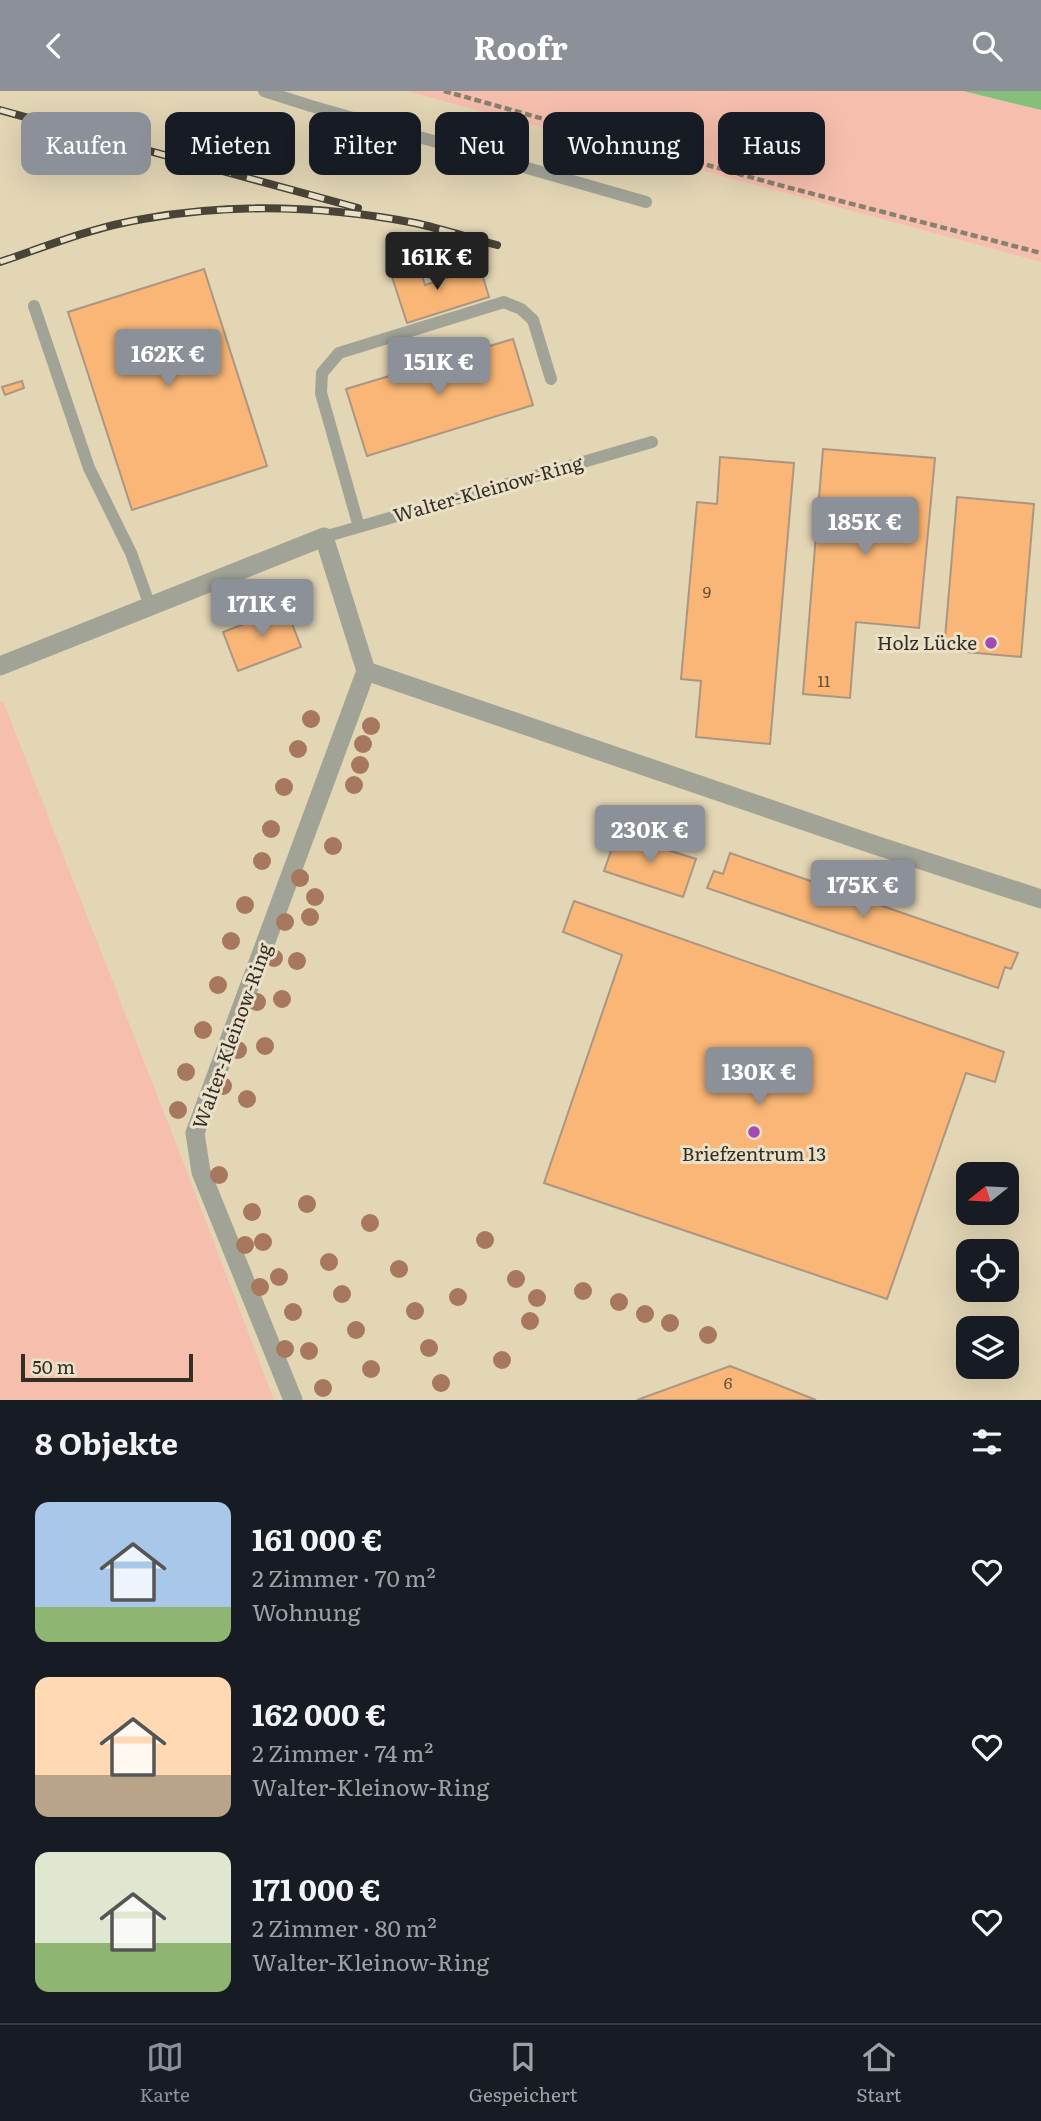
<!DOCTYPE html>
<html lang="de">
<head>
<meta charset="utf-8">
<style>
	body { margin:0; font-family:Literata,serif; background:#242831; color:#f1f3f6; height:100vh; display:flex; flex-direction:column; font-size:26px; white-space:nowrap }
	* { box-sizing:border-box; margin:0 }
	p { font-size:23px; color:#9ea1a6 }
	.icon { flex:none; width:38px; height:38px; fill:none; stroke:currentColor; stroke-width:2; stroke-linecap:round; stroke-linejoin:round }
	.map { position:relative; height:1309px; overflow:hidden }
	.panel { display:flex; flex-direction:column; background:#171b24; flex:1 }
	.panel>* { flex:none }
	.top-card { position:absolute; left:21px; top:21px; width:999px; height:63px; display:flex; gap:14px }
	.needle { width:46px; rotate:252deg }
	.buttons { position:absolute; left:956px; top:1071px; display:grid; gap:14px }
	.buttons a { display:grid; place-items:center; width:63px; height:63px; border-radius:14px; background:#171b24; box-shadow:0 7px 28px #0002; font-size:35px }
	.scale { position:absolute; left:21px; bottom:18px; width:172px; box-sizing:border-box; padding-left:7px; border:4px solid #332f25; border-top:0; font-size:19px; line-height:24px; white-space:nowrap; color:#332f25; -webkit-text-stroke:5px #ebe1c8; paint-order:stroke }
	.price { position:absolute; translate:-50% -60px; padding:0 16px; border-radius:7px; background:#8c9099; color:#fff; font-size:23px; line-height:46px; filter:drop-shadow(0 2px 4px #0008) }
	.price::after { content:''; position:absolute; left:50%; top:42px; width:21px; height:16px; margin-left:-10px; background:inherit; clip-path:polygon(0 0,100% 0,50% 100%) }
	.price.current { background:#222; color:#fff }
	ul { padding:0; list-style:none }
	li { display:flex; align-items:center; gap:21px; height:175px; padding:0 35px }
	li span { display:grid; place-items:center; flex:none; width:196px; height:140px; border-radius:14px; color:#555 }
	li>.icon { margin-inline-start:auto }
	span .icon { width:84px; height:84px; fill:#fffc; stroke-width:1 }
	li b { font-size:30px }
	h2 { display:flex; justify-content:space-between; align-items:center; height:84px; padding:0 35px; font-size:30px }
	.chip { padding:0 24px; border-radius:14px; background:#171b24; box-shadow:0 7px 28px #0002; font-size:24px; line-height:63px }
	.chip.current { background:#8c9099; color:#fff }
	header { display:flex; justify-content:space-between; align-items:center; height:91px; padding:0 35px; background:#8c9099; color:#fff; font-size:32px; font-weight:700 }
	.menu { display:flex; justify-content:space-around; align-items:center; height:98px; border-top:2px solid #363941; background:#171b24; font-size:19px; color:#9ea1a6 }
	.menu a { display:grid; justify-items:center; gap:4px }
	.menu .current { color:#8c9099 }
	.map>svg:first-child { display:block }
	.built { fill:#e3d6b5; fill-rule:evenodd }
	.green { fill:#f6bfad }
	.water { fill:#85bf7a }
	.building { fill:#f9b676; stroke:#ab9684; stroke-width:2 }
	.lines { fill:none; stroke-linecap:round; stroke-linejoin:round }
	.path { stroke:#888170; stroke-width:4.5; stroke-dasharray:7 3.5; stroke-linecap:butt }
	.service { stroke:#a1a397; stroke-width:12 }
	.minor { stroke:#a1a397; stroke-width:19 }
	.rail-casing { stroke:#494438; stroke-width:8 }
	.rail { stroke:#ebe1c8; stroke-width:5; stroke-dasharray:16; stroke-linecap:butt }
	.tree { fill:#a7785d }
	.poi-dot { fill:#a349b4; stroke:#ebe1c8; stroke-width:2.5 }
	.labels { text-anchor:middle; stroke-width:6; stroke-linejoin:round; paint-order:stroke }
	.number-label { font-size:16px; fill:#645139 }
	.street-label { font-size:19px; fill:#332f25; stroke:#ebe1c8 }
	.poi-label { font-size:19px; fill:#332f25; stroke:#ebe1c8; text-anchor:end }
</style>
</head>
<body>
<header><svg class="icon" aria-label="back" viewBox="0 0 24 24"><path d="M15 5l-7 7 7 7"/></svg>Roofr<svg class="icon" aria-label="search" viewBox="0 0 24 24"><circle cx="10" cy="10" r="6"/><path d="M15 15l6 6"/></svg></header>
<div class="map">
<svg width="1041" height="1309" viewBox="0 0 1041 1309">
	<rect width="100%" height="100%" fill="#ebe1c8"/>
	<path class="built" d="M0,0H406L1041,171V1309H0ZM968,1083H1006V1122H968ZM968,1160H1006V1199H968ZM968,1237H1006V1276H968Z"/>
	<path class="green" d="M406,0H963L1041,19V171Z
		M3,610L181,1065L274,1309H0V611Z"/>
	<path class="water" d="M963,0H1041V19Z"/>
	<path class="building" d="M419,175L425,194L480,176L489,206L407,232L391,183Z
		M204,178L267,375L132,419L68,221Z
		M513,248L533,314L367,365L346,298Z
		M22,290L24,297L5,304L2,296Z
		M823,358L935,367L919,537L856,531L850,607L803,603Z
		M720,366L794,372L770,653L696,646L701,590L681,588L697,411L717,413Z
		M957,406L1034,413L1021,566L944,559Z
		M286,517L301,556L238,580L223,541Z
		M617,743L696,768L683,806L604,780Z
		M730,762L1018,862L1011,878L1005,876L998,897L707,797L714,780L723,783Z
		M574,810L1004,961L995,991L966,982L887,1208L544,1092L622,864L563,841Z
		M730,1275L816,1309H637Z"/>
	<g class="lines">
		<path class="path" d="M444,0L775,93L1041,162"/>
		<path class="service" d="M264,0L311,15L646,111
			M34,215L89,377L131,462L150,515
			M359,436L321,302L322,282L339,262L504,211L521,218L533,229L551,288
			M324,446L652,351"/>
		<path class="minor" d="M0,575L324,446L366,580
			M293,1309L201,1081L195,1042L366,580L872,753L1041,808"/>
		<defs>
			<path id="rail" d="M0,19L358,117
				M0,171C47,155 94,136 143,128C232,112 326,115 415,132C442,138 470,147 497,154"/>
		</defs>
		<use href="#rail" class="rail-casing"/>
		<use href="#rail" class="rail"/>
	</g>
	<g class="tree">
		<circle cx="311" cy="628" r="9"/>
		<circle cx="371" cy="635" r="9"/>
		<circle cx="363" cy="653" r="9"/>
		<circle cx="298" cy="658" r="9"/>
		<circle cx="360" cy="674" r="9"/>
		<circle cx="354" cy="694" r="9"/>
		<circle cx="284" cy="696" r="9"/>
		<circle cx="271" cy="738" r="9"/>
		<circle cx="333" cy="755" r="9"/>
		<circle cx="262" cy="770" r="9"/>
		<circle cx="300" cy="787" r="9"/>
		<circle cx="315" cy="806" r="9"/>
		<circle cx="245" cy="814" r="9"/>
		<circle cx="310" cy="826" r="9"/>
		<circle cx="285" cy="831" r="9"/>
		<circle cx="231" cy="850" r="9"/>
		<circle cx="274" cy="867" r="9"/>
		<circle cx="297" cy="870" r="9"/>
		<circle cx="218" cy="894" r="9"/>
		<circle cx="282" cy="908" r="9"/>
		<circle cx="257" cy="911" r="9"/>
		<circle cx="203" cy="939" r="9"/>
		<circle cx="265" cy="955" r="9"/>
		<circle cx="238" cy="959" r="9"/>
		<circle cx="186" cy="981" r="9"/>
		<circle cx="223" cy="995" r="9"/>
		<circle cx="247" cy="1008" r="9"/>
		<circle cx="178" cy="1019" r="9"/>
		<circle cx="219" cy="1084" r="9"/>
		<circle cx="307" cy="1113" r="9"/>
		<circle cx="252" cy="1121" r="9"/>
		<circle cx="370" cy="1132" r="9"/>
		<circle cx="485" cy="1149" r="9"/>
		<circle cx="263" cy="1151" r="9"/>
		<circle cx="245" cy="1154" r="9"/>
		<circle cx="329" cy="1171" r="9"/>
		<circle cx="399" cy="1178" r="9"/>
		<circle cx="279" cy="1186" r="9"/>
		<circle cx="516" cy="1188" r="9"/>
		<circle cx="260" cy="1196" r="9"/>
		<circle cx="583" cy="1200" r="9"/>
		<circle cx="342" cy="1203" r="9"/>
		<circle cx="458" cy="1206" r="9"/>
		<circle cx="537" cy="1207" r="9"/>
		<circle cx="619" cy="1211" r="9"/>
		<circle cx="415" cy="1220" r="9"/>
		<circle cx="293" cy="1221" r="9"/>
		<circle cx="645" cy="1223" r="9"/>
		<circle cx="530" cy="1230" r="9"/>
		<circle cx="670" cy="1232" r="9"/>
		<circle cx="356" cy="1239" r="9"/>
		<circle cx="708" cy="1244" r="9"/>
		<circle cx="429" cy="1257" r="9"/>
		<circle cx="285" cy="1258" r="9"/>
		<circle cx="309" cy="1260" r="9"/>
		<circle cx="502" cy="1269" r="9"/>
		<circle cx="371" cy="1278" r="9"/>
		<circle cx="441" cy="1292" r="9"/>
		<circle cx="323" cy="1297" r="9"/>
	</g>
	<g class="poi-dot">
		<circle cx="991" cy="552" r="7"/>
		<circle cx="754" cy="1041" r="7"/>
	</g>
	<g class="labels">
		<g class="number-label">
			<text x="707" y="507">9</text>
			<text x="824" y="596">11</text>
			<text x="728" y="1298">6</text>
		</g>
		<g class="street-label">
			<text transform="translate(488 398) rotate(-16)" y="7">Walter-Kleinow-Ring</text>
			<text transform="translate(232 945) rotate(-70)" y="7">Walter-Kleinow-Ring</text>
		</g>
		<g class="poi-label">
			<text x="977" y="559">Holz Lücke</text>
			<text x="754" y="1070" text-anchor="middle">Briefzentrum 13</text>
		</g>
	</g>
</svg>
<div class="buttons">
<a><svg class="needle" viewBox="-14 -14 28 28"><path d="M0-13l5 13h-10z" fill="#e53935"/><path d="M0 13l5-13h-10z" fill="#9ea1a6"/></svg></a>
<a><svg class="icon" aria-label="locate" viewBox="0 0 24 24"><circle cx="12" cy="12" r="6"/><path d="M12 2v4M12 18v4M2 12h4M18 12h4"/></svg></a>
<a><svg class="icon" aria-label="layers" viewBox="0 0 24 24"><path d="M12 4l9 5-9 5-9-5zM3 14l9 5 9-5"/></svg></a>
</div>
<div class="scale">50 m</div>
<b class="price current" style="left:437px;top:201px">161K €</b>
<b class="price" style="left:168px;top:298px">162K €</b>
<b class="price" style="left:439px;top:306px">151K €</b>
<b class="price" style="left:865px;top:466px">185K €</b>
<b class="price" style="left:262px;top:548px">171K €</b>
<b class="price" style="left:650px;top:774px">230K €</b>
<b class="price" style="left:863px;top:829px">175K €</b>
<b class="price" style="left:759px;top:1016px">130K €</b>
<div class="top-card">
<a class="chip current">Kaufen</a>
<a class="chip">Mieten</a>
<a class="chip">Filter</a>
<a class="chip">Neu</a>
<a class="chip">Wohnung</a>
<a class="chip">Haus</a>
</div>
</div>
<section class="panel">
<h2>8 Objekte<svg class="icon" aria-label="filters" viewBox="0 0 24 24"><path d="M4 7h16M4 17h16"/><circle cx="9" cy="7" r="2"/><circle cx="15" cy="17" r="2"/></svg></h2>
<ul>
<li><span style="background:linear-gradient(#a9c7e8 75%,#8fb573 0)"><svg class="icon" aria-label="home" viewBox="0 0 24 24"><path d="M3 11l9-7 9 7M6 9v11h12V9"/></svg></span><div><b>161 000 €</b><p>2 Zimmer · 70 m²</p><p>Wohnung</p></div><svg class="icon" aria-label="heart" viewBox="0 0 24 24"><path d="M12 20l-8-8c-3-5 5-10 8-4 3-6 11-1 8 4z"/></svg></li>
<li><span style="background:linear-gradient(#ffd9b3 70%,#b9a48a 0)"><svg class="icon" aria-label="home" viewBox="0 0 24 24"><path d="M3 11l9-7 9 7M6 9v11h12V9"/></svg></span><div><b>162 000 €</b><p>2 Zimmer · 74 m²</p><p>Walter-Kleinow-Ring</p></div><svg class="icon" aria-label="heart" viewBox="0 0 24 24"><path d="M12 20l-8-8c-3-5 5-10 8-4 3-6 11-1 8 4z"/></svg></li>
<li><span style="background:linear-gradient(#dfe7d0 65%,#8fb573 0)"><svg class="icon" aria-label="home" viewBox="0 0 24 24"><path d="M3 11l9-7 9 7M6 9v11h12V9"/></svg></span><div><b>171 000 €</b><p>2 Zimmer · 80 m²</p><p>Walter-Kleinow-Ring</p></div><svg class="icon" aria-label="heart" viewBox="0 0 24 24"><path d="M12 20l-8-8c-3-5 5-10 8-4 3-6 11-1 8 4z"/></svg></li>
</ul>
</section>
<nav class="menu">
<a class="current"><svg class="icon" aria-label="map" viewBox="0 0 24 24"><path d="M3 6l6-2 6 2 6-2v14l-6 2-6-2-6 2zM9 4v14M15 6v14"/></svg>Karte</a>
<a><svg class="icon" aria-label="saved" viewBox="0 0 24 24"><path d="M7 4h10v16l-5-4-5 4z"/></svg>Gespeichert</a>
<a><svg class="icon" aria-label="home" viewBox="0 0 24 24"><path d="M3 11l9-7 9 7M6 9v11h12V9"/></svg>Start</a>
</nav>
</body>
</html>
